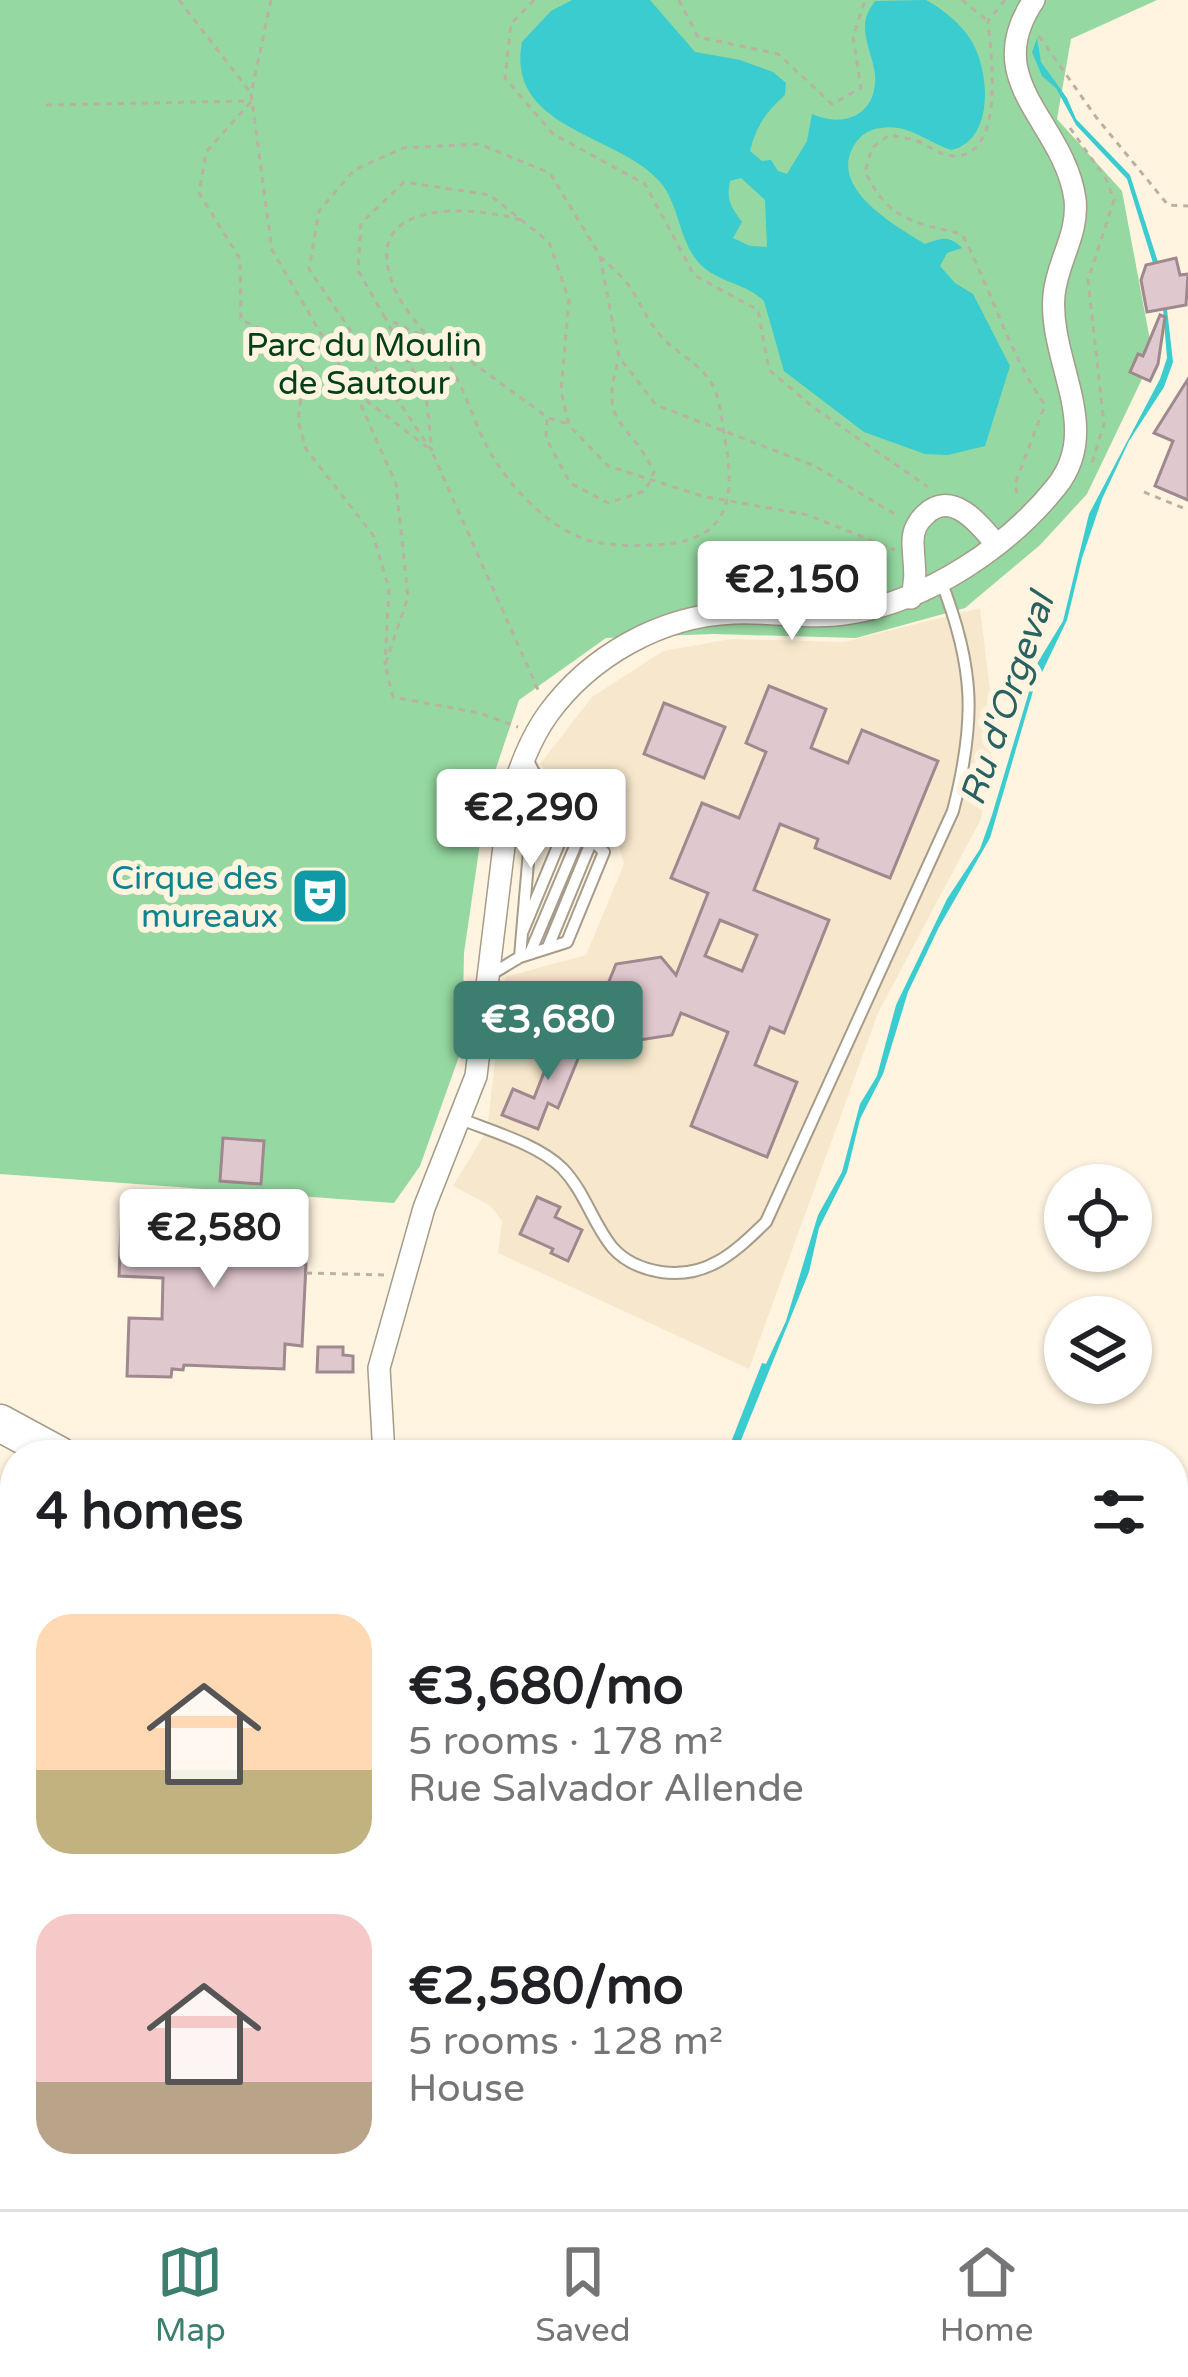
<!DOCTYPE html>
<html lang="en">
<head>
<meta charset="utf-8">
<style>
	body { margin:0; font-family:"Varela Round",sans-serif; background:#f6f6f6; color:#202124; height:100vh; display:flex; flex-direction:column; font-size:45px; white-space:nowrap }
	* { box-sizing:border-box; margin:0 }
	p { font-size:39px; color:#757577 }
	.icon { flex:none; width:66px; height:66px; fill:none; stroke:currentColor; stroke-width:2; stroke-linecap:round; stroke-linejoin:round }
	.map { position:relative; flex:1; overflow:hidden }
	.side { position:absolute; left:0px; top:1440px; width:1188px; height:771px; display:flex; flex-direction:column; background:#fff; border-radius:48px 48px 0 0; box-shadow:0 3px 9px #0004 }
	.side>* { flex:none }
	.buttons { position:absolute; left:1044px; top:1164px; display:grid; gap:24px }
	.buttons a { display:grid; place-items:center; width:108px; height:108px; border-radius:50%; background:#fff; box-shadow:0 3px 9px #0004; font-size:60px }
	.price { position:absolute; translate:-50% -102px; padding:0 27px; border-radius:12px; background:#fff; color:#222; font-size:39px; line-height:78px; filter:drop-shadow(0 3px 6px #0008) }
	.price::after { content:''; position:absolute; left:50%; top:72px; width:36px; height:27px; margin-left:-18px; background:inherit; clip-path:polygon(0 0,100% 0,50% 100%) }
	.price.on { background:#3c7e6f; color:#fff }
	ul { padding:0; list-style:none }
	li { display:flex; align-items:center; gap:36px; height:300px; padding:0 36px }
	li span { display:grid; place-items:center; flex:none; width:336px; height:240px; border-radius:36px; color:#555 }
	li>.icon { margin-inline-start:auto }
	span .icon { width:144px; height:144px; fill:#fffc; stroke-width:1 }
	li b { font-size:51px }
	h2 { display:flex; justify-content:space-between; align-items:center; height:144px; padding:0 36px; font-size:51px }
	.tabs { display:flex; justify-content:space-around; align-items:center; height:168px; border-top:3px solid #e0e0e0; background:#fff; font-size:33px; color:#757577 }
	.tabs a { display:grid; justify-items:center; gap:6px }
	.tabs .on { color:#3c7e6f }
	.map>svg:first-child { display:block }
	.built { fill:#f7e8cd }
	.green { fill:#95d8a1 }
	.water { fill:#3accce; fill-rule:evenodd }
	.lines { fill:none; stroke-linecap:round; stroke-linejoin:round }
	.stream { stroke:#3accce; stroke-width:6 }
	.building { fill:#e0c8cf; stroke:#9f898f; stroke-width:3; fill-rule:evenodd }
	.service-casing { stroke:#a69c8a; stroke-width:14 }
	.minor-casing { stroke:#a69c8a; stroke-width:24 }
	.primary-casing { stroke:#a69c8a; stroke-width:39 }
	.path { stroke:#bab1a1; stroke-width:3; stroke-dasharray:6 6; stroke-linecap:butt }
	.service { stroke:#fff; stroke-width:10 }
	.minor { stroke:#fff; stroke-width:21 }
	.primary { stroke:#fff; stroke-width:36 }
	.labels { text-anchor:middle; stroke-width:12; stroke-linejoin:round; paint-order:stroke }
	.park-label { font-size:33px; fill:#003f17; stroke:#fff4e0 }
	.culture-label { font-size:33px; fill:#0d838f; stroke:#fff4e0; text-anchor:end }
	.water-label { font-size:36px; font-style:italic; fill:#296263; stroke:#fff4e0 }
</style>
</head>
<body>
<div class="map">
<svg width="1188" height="2209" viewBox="0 0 1188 2209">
	<rect width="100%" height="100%" fill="#fff4e0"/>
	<path class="built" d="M980,608L995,731L981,819L878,1013L749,1369L498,1253L502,1221L491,1206L453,1186L487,1130L505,977L586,955L624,864L617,841L540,764L592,697L663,651L731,639L844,642Z"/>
	<path class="green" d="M0,0H1157L1071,39L1057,119L1122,191L1153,356L1087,494L1040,545L965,608L856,638L713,634L606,638L519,700L487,795L464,953L462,1048L420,1166L394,1203L0,1174Z"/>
	<path class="water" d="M572,0H650L695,52L740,60L773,72L786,83L785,95C766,112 756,126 750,151L762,161L771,160L778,171L787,174L807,141L812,114C845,129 878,114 875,74C873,58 865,43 865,27C865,16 869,10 875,1L926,0C942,9 958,21 969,37C990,67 996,140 951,150C933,144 918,132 899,128C884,126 867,128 857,141C823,186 896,226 925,244C943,238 948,235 962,248L947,253L940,266L955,283L973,294L1010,366L985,446L948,455L925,454L864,432L784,371L764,301C744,281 713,283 695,258C679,236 678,204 661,183C621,134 505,130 522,42L551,11ZM741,178L765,200L767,247L750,246L733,238L742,222C731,207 726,200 730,181Z
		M1037,38L1041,62L1067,98L1076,119L1130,175L1158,262L1153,263L1127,179L1076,125L1056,88L1042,76L1032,52Z
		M1163,309H1167L1173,362L1164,387L1129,441L1102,499L1082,558L1067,620L1033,691L990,838L939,927L908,992L883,1074L860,1119L847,1172L819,1228L809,1272L735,1455H726L762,1363L766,1364L786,1321L818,1215L842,1172L860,1104L877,1076L896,1005L947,899L980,849L992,815L1038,662L1063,621L1089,514L1160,379L1167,358Z"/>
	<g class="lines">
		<path class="stream" d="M319,2209L326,2196"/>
	</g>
	<path class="building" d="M1176,258L1180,275L1188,274L1186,305L1147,312L1141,280L1146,265Z
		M1160,315L1165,317L1158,364L1150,381L1130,372L1138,354L1143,356Z
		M1188,379V500L1155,486L1173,441L1154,433Z
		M769,686L826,709L811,748L848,763L862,730L938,761L890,878L815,848L818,839L780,824L754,890L829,920L784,1033L770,1027L755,1065L797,1082L767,1157L691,1126L728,1032L681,1013L672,1035L627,1042L599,1006L616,964L661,957L676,975L708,893L671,878L702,803L739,818L766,752L746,743ZM720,920L757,935L742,971L705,956Z
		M664,703L725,727L704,778L644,754Z
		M561,1029L586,1039L558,1108L548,1103L538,1129L502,1115L513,1089L534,1098Z
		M223,1138L264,1141L261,1184L220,1181Z
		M537,1197L560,1207L555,1217L582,1230L568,1261L551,1253L553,1249L520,1234Z
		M122,1202L166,1204L165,1234L200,1235L201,1213L296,1217L294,1264H306L302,1346L285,1344L284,1369L184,1365L183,1370L172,1369L171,1377L127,1376L129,1318L162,1319L163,1278L119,1276Z
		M318,1347H343V1355L353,1356V1372H317Z"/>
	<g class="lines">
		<defs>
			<path id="service" d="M522,933L533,804L539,783
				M548,947L592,840
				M530,953L582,830
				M520,957L522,933L570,817
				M490,975L520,957L567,942L604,852L545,793L527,759
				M461,1119C493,1132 537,1144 562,1168C585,1192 592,1222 612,1247C624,1261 643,1269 661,1272C707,1279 735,1252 766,1222L953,811C976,721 975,668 941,581"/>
			<path id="minor" d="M911,598C918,576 913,562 913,541C913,531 918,521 925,515C951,489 979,523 995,543
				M384,1455L379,1368L424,1208L476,1076L510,797C520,768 530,739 548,714C590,656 661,616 733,613C772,611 813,620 851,613C928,600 1007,548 1056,487C1104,428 1048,361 1054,295C1057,261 1079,235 1075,199C1064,121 978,82 1034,0
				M15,1694L8,1699L15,1703"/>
			<path id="primary" d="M0,1423L59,1455"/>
		</defs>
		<use href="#service" class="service-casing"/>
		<use href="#minor" class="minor-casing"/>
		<use href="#primary" class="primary-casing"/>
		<path class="path" d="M179,0L250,92
			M271,0L251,94L272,250L355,392L427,447
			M534,0L511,24L505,78L553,134L645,184L694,275L758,310L769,370L813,407L928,487
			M679,0L698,37L778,54L832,104L861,88L853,37L865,0
			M962,0L988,21
			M1005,0L988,21C991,54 1006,158 953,156C938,155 930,146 917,141C909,138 898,137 889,135L872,148L865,172C889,220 912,222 962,234C992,291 1008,352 1045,405L1015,484L1018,498
			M1039,36L1096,117L1168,205L1188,206
			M251,102L206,152L199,193L240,259L241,320L276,335L304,371L298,421L306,449L373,535L389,589L385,665
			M46,105L251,101
			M1070,128L1106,179L1114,200L1088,280L1104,424L1092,463
			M521,220C470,205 357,198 394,287C404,313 436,343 452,369C467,395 475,426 490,452C510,487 550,530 591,541C612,546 633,546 655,545C726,542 737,504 725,440C722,423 721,402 713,386C702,364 677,354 661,336C648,322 642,306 632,290C624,278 611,267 601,257
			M385,318L358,270L361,223L404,182L490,195L549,242L569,300L561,391L569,425L608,466L702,496L808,515L895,550
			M431,340L385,318L426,395L432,451
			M440,344L462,355L547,417L546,438L570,483L608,503L645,491L654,472C630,420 597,427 619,359
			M356,394L396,484L408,597L385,665L393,697L479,713L518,727
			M549,418L568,424
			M432,451L309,269L319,211L354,170L403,148L479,144L550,173L600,256L619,357L656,405L815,466L898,516
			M433,454L539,692
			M1144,492L1188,510
			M306,1273L385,1275
			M1173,1869L1188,1852
			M1134,2196L1172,2209
			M988,2209L993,2196"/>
		<use href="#service" class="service"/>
		<use href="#minor" class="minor"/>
		<use href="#primary" class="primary"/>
	</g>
	<defs>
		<symbol id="theatre-square" viewBox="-11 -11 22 22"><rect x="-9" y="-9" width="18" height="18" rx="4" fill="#0f9aa8" stroke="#fff4e0"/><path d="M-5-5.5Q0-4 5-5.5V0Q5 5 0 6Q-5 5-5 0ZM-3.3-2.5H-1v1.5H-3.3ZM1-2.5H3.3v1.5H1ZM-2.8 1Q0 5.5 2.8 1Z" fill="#fff"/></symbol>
	</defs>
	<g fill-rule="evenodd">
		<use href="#theatre-square" x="287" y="863" width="66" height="66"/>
	</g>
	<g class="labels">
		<g class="park-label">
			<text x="364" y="356">Parc du Moulin<tspan x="364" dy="38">de Sautour</tspan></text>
		</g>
		<g class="culture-label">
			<text x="278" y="889">Cirque des<tspan x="278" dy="38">mureaux</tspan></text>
		</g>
		<g class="water-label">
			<text transform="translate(1006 699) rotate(-71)" y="13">Ru d'Orgeval</text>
		</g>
	</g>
</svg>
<div class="buttons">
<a><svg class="icon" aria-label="locate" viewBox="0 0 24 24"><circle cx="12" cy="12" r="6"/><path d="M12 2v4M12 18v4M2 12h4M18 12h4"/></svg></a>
<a><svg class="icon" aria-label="layers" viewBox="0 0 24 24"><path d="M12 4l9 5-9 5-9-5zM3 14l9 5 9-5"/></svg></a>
</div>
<b class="price" style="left:792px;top:643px">€2,150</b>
<b class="price" style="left:531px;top:871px">€2,290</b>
<b class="price on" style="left:548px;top:1083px">€3,680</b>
<b class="price" style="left:214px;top:1291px">€2,580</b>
<section class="side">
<h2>4 homes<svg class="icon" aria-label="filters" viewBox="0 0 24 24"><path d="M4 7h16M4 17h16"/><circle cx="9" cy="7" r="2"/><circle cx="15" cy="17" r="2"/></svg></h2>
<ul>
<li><span style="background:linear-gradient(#ffd9b3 65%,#c2b280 0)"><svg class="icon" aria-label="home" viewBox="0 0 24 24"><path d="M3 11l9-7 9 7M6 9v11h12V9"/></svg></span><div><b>€3,680/mo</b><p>5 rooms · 178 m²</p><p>Rue Salvador Allende</p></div></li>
<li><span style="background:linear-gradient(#f6c9c9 70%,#b9a48a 0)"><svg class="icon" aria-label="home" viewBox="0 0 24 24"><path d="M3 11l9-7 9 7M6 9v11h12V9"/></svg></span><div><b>€2,580/mo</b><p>5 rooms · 128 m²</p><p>House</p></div></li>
</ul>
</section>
</div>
<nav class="tabs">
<a class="on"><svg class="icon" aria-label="map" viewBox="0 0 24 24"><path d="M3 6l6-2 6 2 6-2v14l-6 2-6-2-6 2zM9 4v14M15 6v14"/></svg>Map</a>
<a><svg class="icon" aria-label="saved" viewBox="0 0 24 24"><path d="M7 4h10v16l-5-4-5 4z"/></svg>Saved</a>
<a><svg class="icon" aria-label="home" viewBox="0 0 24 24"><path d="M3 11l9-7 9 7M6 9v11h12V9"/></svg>Home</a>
</nav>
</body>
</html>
